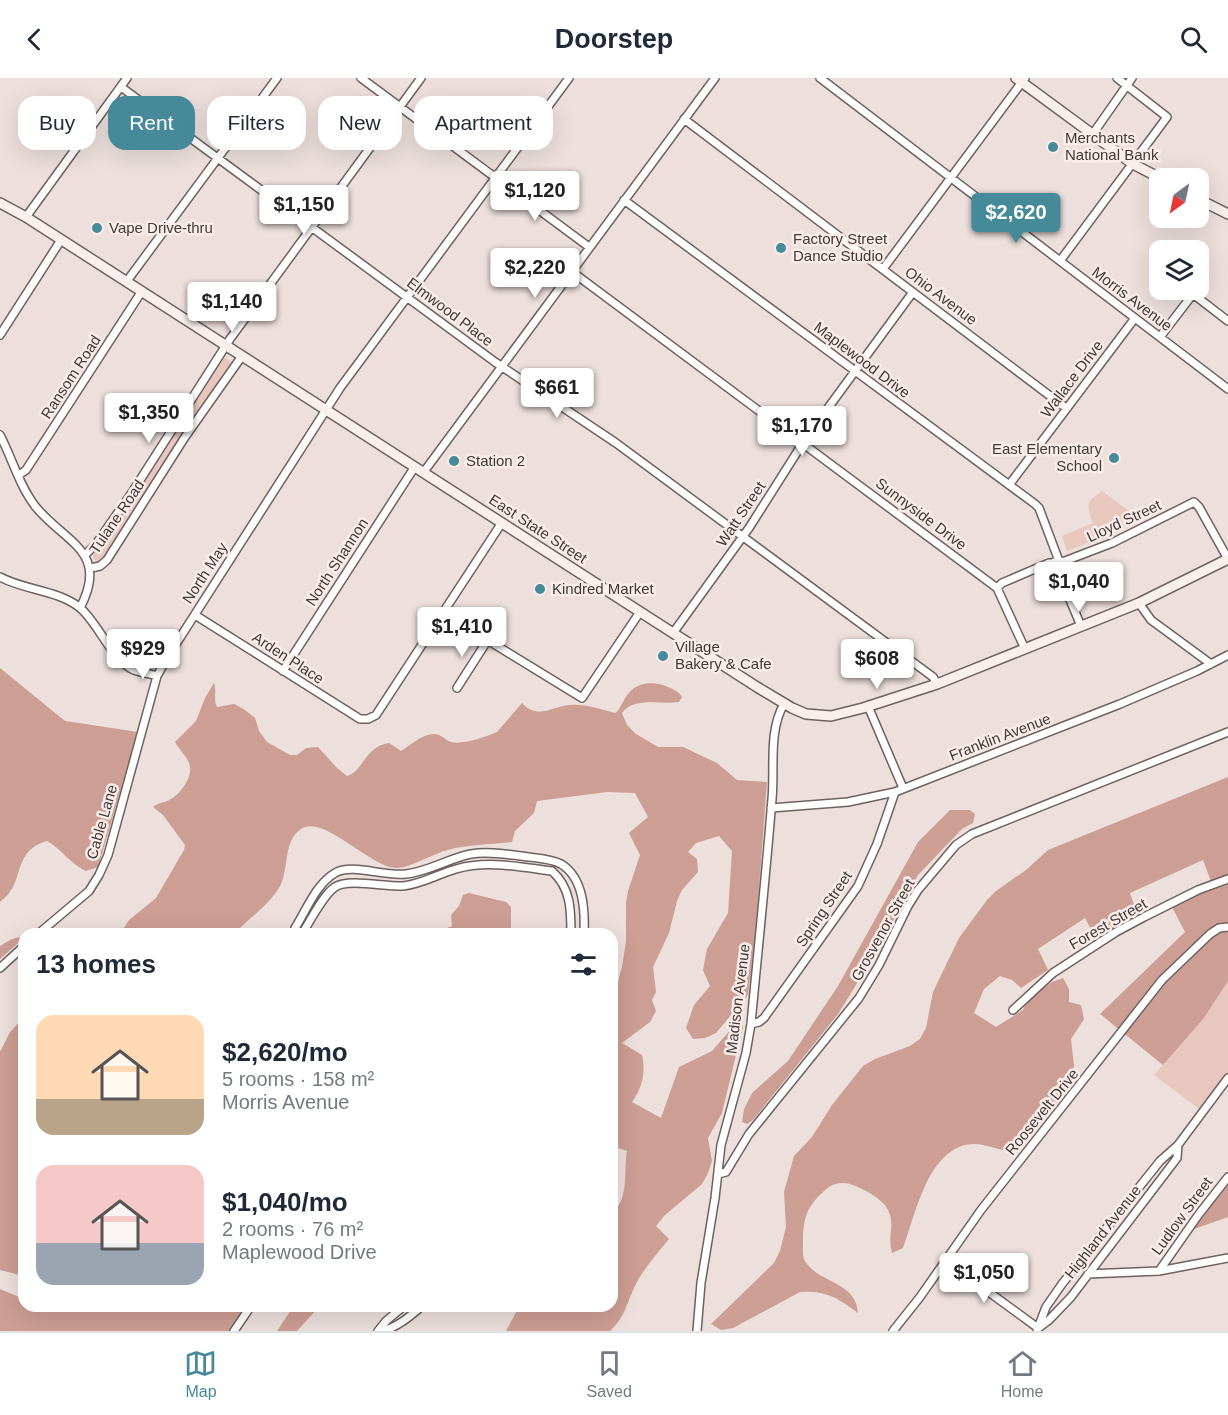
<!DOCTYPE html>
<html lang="en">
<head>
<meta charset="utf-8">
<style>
	body { margin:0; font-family:Arial,sans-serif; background:#f6f6f7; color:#1f2937; height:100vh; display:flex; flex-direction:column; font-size:22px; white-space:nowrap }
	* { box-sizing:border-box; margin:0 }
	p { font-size:20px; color:#747a83 }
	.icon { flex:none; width:33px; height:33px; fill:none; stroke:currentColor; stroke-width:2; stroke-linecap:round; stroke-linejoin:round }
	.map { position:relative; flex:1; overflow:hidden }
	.panel { position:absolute; left:18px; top:850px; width:600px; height:384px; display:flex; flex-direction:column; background:#fff; border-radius:18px; box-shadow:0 6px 24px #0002 }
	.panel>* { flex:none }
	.banner { position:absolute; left:18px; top:18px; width:600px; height:54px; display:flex; gap:12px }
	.needle { width:39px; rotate:213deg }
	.buttons { position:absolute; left:1149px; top:90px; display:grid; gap:12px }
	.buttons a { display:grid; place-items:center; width:60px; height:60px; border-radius:12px; background:#fff; box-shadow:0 6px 24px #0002; font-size:30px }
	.price { position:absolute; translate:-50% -51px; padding:0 14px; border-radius:6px; background:#fff; color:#222; font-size:20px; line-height:39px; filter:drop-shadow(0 2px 3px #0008) }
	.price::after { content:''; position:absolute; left:50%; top:36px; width:18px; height:14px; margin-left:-9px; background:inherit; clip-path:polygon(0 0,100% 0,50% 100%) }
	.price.active { background:#468a99; color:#fff }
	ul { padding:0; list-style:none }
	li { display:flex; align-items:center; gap:18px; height:150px; padding:0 18px }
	li span { display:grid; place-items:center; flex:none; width:168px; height:120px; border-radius:18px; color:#555 }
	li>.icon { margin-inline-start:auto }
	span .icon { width:72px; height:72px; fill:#fffc; stroke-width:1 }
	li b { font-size:26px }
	h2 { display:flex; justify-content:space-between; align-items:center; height:72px; padding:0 18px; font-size:26px }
	.pill { padding:0 21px; border-radius:18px; background:#fff; box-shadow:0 6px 24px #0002; font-size:21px; line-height:54px }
	.pill.active { background:#468a99; color:#fff }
	header { display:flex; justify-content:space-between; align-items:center; height:78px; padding:0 18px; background:#fff; font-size:27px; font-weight:700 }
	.dock { display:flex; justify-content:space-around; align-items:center; height:84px; border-top:2px solid #e0e1e3; background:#fff; font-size:16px; color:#747a83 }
	.dock a { display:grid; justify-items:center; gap:3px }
	.dock .active { color:#468a99 }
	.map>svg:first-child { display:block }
	.green { fill:#e8c7bf }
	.forest { fill:#cd9e93 }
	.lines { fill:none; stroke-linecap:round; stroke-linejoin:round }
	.minor-casing { stroke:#6d6260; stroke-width:10 }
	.secondary-casing { stroke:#6d6260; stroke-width:12 }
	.minor { stroke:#fff; stroke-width:7 }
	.secondary { stroke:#f9f0ee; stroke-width:9 }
	.poi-dot { fill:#468a99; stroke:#f9ece9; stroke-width:2 }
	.labels { text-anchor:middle; stroke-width:5; stroke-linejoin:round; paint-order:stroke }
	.poi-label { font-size:15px; fill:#403b3a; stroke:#f9ece9; text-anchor:start }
	.street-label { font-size:15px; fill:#403b3a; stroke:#f9ece9 }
</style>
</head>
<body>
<header><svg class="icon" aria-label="back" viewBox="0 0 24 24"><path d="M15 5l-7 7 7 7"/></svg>Doorstep<svg class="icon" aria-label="search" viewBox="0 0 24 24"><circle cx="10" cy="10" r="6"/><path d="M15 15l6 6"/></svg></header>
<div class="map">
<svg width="1228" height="1253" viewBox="0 0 1228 1253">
	<rect width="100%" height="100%" fill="#ecdfdc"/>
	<path class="green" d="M224,279L232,284L227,297L102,484L97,485L93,479L95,475L153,390Z
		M1102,413L1137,439L1134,443L1100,460L1067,473L1062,458L1093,445C1086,424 1085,426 1102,413Z
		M1228,903V1000L1202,1033L1154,997L1204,940Z"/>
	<path class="forest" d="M0,590L65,643L138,654L98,789L86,793C70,786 62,771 47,763C10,774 27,805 0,824Z
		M214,605C217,614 213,621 217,629L234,626L245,632L255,640L259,653L267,664L290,677H297L306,670L318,669L337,690L347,698C364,693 364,669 389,665L401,673C411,667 422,656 434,656C441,656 445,662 451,664C463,667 485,659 497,654L522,625C539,644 556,625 577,627C589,627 604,632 615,635C620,632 620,628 623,624C631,607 645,602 663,607C670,610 678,612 682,619L679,624C661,627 634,618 622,635L627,647L636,656L658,669H683L717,685L737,702L767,704L756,850L748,917L716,955L705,960L693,961L686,950L694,927L710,908L703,892L707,871L728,835L732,773L719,758L696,765L688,774L697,781L698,794L682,812L677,823L669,855L653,889L656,914L652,922L656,933L650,944L622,965L642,977C646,995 642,1010 632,1024L661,1040L679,989L712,973L733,949L743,948L722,1035L708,1060L712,1083L708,1095L702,1106L664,1138L656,1148L669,1161C657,1176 643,1191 635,1208C626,1226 626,1238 610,1253H506L519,1229L612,1228V1135C630,1120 623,1094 627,1073L612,1068V989L614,982L612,925L622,889L626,863V825L628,813L640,777L629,755L648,739L635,715L607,714L537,723L534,735L515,753L512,764C491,767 468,766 448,772C435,775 407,791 396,790C369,789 324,736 301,751C283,764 289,788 281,806C271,826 249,840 234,856H120L129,842L156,820L184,772L185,767L163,737L153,729C159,724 165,725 171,721C180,716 192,700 190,689C189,680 179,672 175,664L196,643L205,620Z
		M1228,699V903L1204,940L1163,987L1100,936L1185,854L1171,827L1212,806L1203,782L1130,815L1139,841L1099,866L1085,840L1038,871L1048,892L1021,910L1012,902L1000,898L984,911L974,935L996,949L1023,932L1028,921L1052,904L1063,900L1069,911V924L1081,927L1084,941L1071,961L1074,988L1071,1008L1015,1075C999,1073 982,1063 965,1067C926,1077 915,1139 903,1170L892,1175C890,1166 890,1161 891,1152C894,1130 880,1120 862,1111C854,1107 845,1103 836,1106C830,1107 825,1112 821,1116C805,1131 803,1144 803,1165C803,1171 802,1178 805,1183C819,1206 856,1203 858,1235C838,1220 826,1212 800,1214L733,1250L721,1252L711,1246L774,1185L780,1173L786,1149L784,1114L794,1078L812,1059L832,1027L863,988L875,981L910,968L920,961L926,950L933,914L959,860L987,822L996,813L1026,792L1048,772Z
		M950,732H970L975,736L973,745L962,751L918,797L877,873L838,936L753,1042L747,1046L742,1044L744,1031L752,1015L788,983L838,908L918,764Z
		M469,815L506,824L511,829V856H432L452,848L451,837L459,828L463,817Z
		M24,858V860L0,881V868L12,861Z
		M24,939V1198L0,1192V974L10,954Z
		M1228,1099V1139L1186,1154Z
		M0,1211L24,1221V1228L246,1229L230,1253H0Z
		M293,1229H319L297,1253H277Z"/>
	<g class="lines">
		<defs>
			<path id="minor" d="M361,0L589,169
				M820,0L1228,311
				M121,9L495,284L616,365L933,599L937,606
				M684,41L1066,330
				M1092,57L1132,0
				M624,122L1035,426L1039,430L1059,483
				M26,139L127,0
				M1060,183L1167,39L1117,0
				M883,191L1025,0
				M571,193L997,510L1025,571
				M127,203L277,0
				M0,257L61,162
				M1160,259L1193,216L1228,243
				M0,357C12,380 19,407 35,428C65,465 110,473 80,530
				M423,395L715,0
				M19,397L26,392L142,213
				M1009,407L1135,240
				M85,477L96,466L133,413L230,261L421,0
				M1054,484L1081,548
				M91,490L100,488L107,482L185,359L242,278
				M0,499C24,512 57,512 79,529C97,543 109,577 130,590C138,595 149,595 157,598
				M997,510L1002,505L1049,485L1065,483L1112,465L1194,424L1199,429L1228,481
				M1139,525L1151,542L1211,586
				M442,534L582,620L640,534
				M195,537L360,641H368L376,637L501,446
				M673,555L749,450L806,360L913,214
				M283,593L414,390
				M457,610L487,563
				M868,628L903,710
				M771,730L848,724L895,714L1120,626L1197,593L1228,577
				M38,856L89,813L99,797L108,777L157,598L167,580L340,310L569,0
				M295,856V850C306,833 316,806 335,795C352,785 385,799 406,796C428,794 449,780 471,776C487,773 505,776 521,778C533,780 550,780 561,786C584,800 585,833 584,856
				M299,856L303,854C311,842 323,817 335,809C348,800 386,809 403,808C422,806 438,796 456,791C487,782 520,789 552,793C571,810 571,832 571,856
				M0,890L24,868
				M1013,932L1053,895L1116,854L1144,839L1198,812L1228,801
				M751,946L759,944L764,940L858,808L877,766L895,714
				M718,1096L726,1094L749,1056L859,920L879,887L908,828L918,812L956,767L972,756L1228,654
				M945,1182L1038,1250
				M1159,1193L1199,1136L1228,1099
				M1088,1196L1159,1193L1228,1180
				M1038,1250L1046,1229L1062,1206L1160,1083L1178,1067L1228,1000
				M1037,1251L1049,1242L1071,1219L1145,1122L1177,1080L1178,1067
				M234,1253L251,1228
				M378,1253L386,1243L404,1228
				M382,1253C398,1249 409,1239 422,1228
				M697,1253L701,1205L715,1120L721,1067L746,975L751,946C758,871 766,796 772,721C775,690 768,653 784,626
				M893,1253L920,1219L981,1132L1162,902L1210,856L1219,850L1228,849"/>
			<path id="secondary" d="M1016,0L1133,86L1160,100
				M1198,121L1228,136
				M0,125L26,139L757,609L792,630L806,636L831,638L863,630L937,606L1139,525L1228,481"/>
		</defs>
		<use href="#minor" class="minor-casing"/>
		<use href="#secondary" class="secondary-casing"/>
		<use href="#minor" class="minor"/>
		<use href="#secondary" class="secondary"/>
	</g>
	<g class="poi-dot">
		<circle cx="1053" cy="69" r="6"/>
		<circle cx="97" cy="150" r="6"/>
		<circle cx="781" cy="170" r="6"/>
		<circle cx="1114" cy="380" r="6"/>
		<circle cx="454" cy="383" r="6"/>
		<circle cx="540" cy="511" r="6"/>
		<circle cx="663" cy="578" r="6"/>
	</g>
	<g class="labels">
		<g class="poi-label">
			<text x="1065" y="65">Merchants<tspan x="1065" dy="17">National Bank</tspan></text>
			<text x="109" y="155">Vape Drive-thru</text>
			<text x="793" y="166">Factory Street<tspan x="793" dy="17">Dance Studio</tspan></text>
			<text x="1102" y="376" text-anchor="end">East Elementary<tspan x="1102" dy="17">School</tspan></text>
			<text x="466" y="388">Station 2</text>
			<text x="552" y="516">Kindred Market</text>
			<text x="675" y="574">Village<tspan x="675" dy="17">Bakery &amp; Cafe</tspan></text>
		</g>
		<g class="street-label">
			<text transform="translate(941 218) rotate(37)" y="5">Ohio Avenue</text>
			<text transform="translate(1132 221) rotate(37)" y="5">Morris Avenue</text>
			<text transform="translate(450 234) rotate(37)" y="5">Elmwood Place</text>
			<text transform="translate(862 282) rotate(37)" y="5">Maplewood Drive</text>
			<text transform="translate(71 299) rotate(-57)" y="5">Ransom Road</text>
			<text transform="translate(1072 301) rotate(-53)" y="5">Wallace Drive</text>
			<text transform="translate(741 436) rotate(-56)" y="5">Watt Street</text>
			<text transform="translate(921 436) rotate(37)" y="5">Sunnyside Drive</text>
			<text transform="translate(117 439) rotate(-56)" y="5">Tulane Road</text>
			<text transform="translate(1124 443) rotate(-25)" y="5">Lloyd Street</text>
			<text transform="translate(538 451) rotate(33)" y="5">East State Street</text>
			<text transform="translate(337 484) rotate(-57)" y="5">North Shannon</text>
			<text transform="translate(205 495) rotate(-57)" y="5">North May</text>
			<text transform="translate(288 580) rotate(33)" y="5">Arden Place</text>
			<text transform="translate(1000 659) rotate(-21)" y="5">Franklin Avenue</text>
			<text transform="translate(102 744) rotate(-74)" y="5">Cable Lane</text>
			<text transform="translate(824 831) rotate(-56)" y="5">Spring Street</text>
			<text transform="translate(1108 846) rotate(-30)" y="5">Forest Street</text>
			<text transform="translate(883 852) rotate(-61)" y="5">Grosvenor Street</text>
			<text transform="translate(738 921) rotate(-83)" y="5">Madison Avenue</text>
			<text transform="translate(1042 1034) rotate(-51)" y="5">Roosevelt Drive</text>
			<text transform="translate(1182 1138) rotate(-54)" y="5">Ludlow Street</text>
			<text transform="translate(1103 1154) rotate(-52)" y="5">Highland Avenue</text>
		</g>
	</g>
</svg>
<div class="buttons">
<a><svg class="needle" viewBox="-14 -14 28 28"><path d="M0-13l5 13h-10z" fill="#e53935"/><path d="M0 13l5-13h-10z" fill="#747a83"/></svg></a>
<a><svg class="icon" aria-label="layers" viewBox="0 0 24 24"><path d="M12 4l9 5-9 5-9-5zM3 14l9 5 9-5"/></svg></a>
</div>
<b class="price" style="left:535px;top:144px">$1,120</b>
<b class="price" style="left:304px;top:158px">$1,150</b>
<b class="price active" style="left:1016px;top:166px">$2,620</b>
<b class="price" style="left:535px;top:221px">$2,220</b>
<b class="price" style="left:232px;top:255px">$1,140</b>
<b class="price" style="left:557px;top:341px">$661</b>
<b class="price" style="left:149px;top:366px">$1,350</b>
<b class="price" style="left:802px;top:379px">$1,170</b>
<b class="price" style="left:1079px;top:535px">$1,040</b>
<b class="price" style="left:462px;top:580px">$1,410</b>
<b class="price" style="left:143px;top:602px">$929</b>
<b class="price" style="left:877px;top:612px">$608</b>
<b class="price" style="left:984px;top:1226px">$1,050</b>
<div class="banner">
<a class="pill">Buy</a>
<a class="pill active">Rent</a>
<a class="pill">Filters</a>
<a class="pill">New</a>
<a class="pill">Apartment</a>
</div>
<section class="panel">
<h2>13 homes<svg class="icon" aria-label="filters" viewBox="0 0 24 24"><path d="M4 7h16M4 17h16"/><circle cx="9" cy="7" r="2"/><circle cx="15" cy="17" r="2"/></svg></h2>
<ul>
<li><span style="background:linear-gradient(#ffd9b3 70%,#b9a48a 0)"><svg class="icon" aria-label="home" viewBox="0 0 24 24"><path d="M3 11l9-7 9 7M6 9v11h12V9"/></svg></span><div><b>$2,620/mo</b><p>5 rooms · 158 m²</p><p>Morris Avenue</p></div></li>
<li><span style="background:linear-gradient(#f6c9c9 65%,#9aa5b1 0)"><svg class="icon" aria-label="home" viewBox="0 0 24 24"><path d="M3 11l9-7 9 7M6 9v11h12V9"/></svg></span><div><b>$1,040/mo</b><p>2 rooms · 76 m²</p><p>Maplewood Drive</p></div></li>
</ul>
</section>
</div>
<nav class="dock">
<a class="active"><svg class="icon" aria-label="map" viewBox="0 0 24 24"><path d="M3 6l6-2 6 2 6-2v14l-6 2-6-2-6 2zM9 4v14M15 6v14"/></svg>Map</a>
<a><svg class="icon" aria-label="saved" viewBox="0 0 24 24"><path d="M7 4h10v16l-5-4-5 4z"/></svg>Saved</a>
<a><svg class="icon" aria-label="home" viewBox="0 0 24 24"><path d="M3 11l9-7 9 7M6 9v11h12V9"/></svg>Home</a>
</nav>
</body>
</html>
